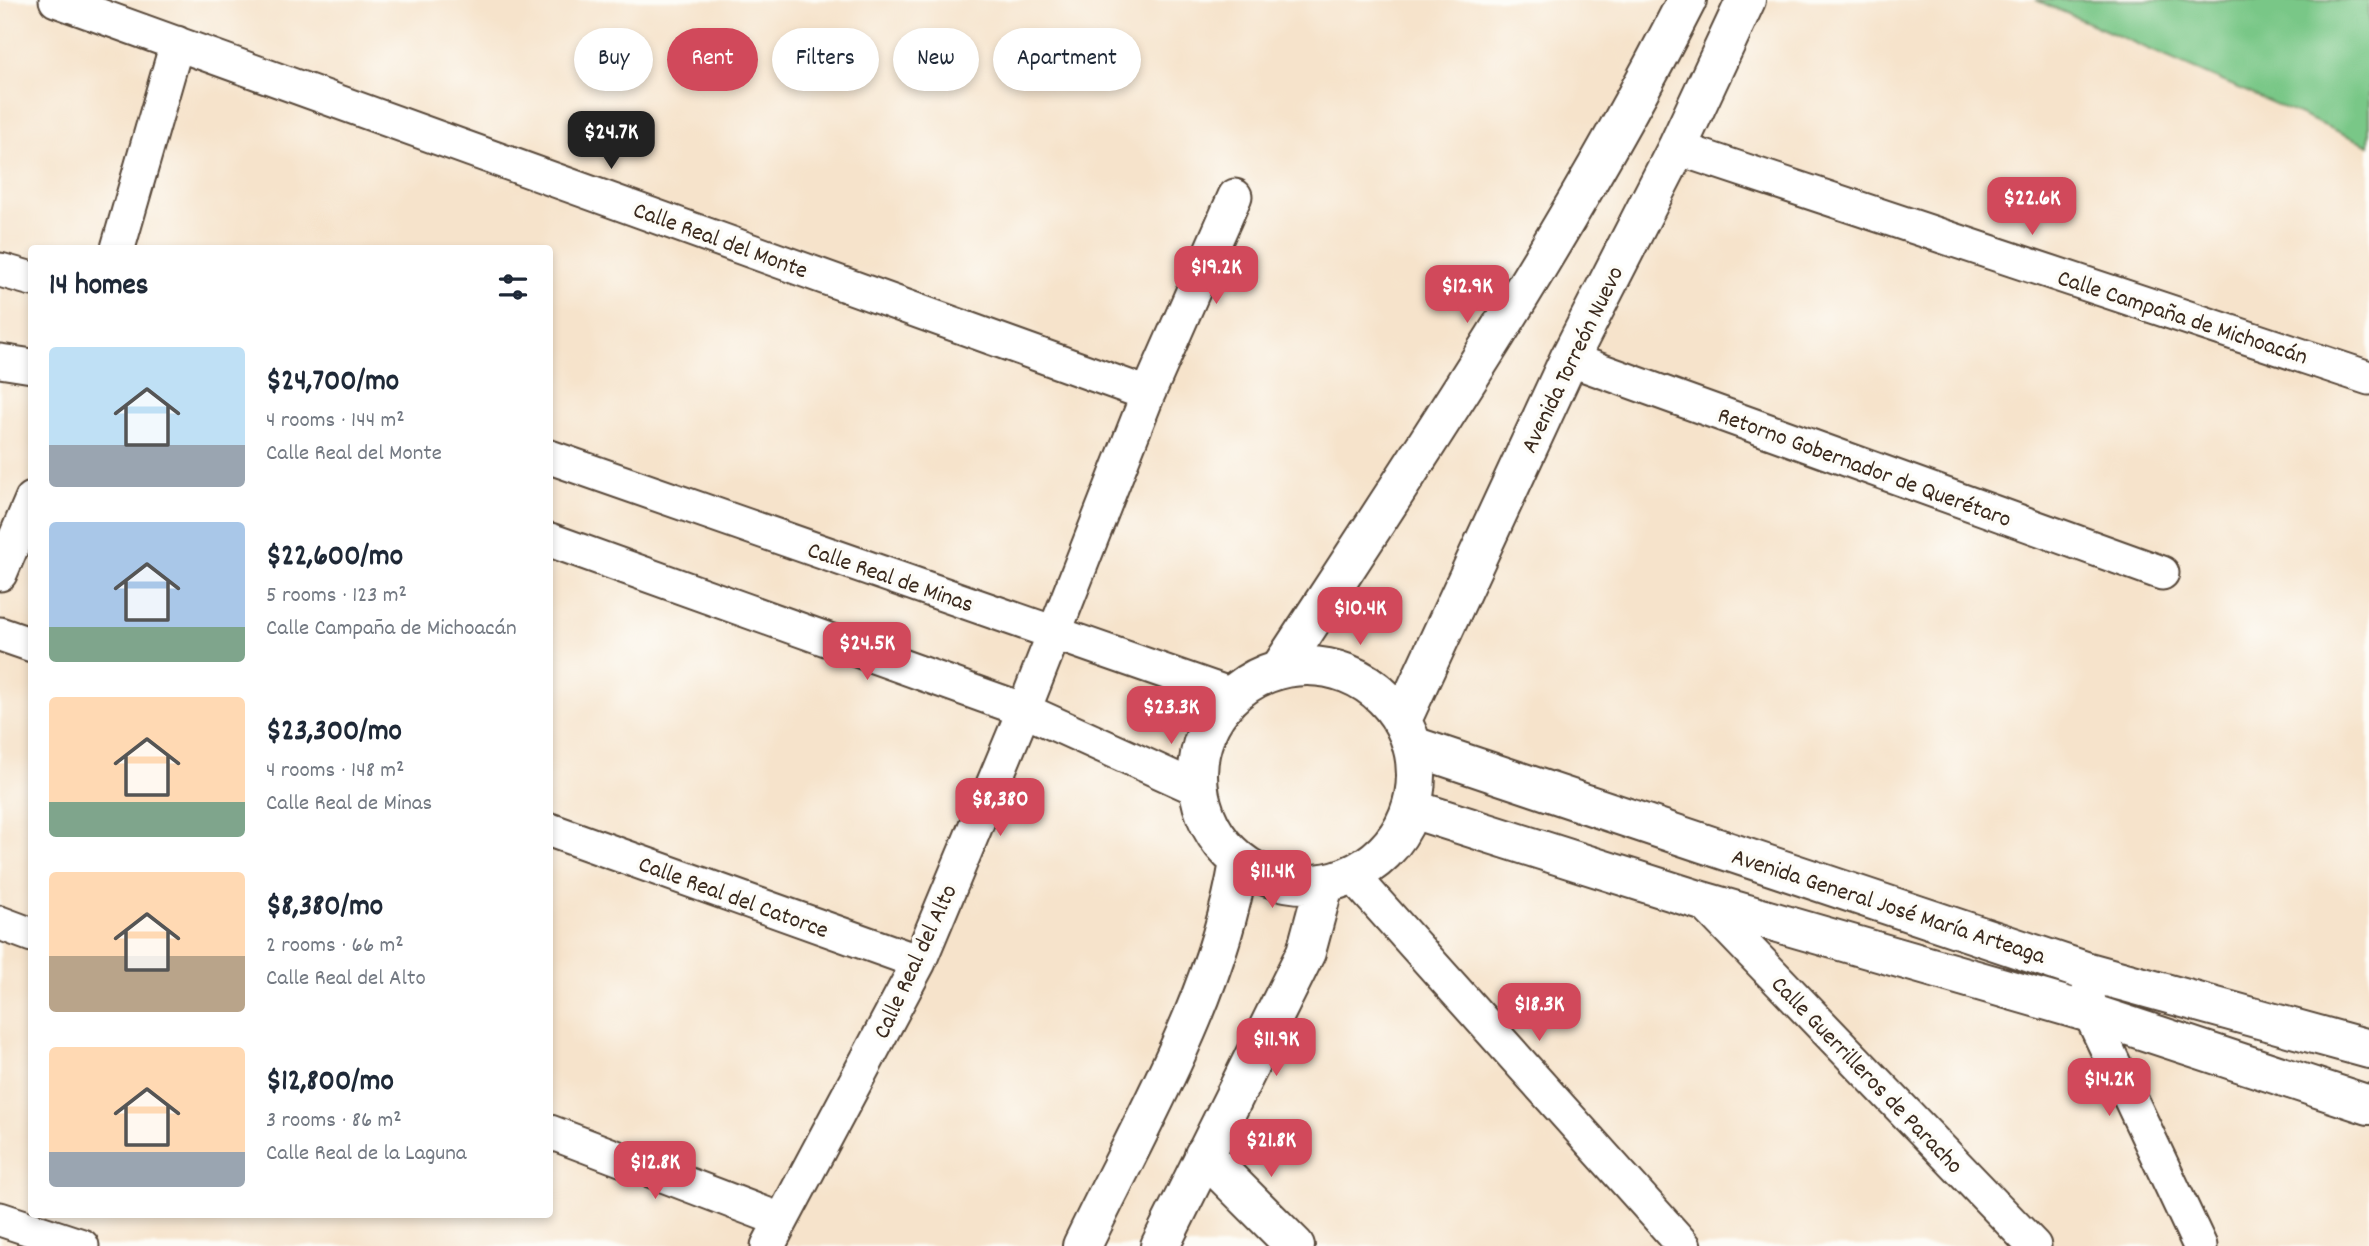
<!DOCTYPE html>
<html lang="en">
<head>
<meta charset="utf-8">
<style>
	body { margin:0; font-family:Dekko,sans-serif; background:#f2f2f3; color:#1f2937; height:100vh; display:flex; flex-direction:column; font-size:26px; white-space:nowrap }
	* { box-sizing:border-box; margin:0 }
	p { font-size:23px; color:#747a83 }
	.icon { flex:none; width:38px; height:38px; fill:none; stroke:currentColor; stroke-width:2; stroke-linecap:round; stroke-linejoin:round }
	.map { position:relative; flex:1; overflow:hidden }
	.drawer { position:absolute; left:28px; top:245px; width:525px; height:973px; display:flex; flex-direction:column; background:#fff; border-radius:7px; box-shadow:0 4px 10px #0003 }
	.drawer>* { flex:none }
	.hud { position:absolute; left:574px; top:28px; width:665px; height:63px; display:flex; gap:14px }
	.price { position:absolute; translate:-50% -60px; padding:0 16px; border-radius:14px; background:#d1495b; color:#fff; font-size:23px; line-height:46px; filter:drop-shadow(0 2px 4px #0008) }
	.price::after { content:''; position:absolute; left:50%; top:42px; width:21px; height:16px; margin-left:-10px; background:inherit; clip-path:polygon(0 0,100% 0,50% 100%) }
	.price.active { background:#222; color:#fff }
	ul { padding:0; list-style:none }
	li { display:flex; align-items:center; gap:21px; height:175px; padding:0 21px }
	li span { display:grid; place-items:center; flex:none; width:196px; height:140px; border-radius:7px; color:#555 }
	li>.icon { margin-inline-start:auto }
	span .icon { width:84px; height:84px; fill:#fffc; stroke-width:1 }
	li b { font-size:30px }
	h2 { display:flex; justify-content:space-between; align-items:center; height:84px; padding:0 21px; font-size:30px }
	.tag { padding:0 24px; border-radius:32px; background:#fff; box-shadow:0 4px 10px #0003; font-size:24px; line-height:63px }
	.tag.active { background:#d1495b; color:#fff }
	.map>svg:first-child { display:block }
	.green { fill:#79c787; stroke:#5a7852; stroke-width:2 }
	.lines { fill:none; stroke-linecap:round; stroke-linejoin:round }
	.minor-casing { stroke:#574638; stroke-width:37 }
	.tertiary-casing { stroke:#574638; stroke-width:42 }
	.secondary-casing { stroke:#574638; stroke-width:42 }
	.minor { stroke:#fff; stroke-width:33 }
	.tertiary { stroke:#fff; stroke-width:38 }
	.secondary { stroke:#fff; stroke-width:38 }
	.labels { text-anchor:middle; stroke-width:7; stroke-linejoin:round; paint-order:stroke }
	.street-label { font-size:24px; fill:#3b2a1e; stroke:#fdfcf7 }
</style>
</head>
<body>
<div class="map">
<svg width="2369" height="1246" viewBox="0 0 2369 1246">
	<rect width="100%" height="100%" fill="#fdfcf7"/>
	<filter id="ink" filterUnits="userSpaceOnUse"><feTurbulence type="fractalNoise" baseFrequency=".0143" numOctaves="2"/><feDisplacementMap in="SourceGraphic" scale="14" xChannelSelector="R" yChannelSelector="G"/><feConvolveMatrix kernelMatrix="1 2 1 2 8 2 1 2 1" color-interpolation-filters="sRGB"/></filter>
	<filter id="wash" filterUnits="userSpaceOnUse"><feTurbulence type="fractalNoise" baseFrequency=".00686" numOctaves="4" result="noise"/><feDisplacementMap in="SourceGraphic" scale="28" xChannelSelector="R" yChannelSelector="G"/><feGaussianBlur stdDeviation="1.57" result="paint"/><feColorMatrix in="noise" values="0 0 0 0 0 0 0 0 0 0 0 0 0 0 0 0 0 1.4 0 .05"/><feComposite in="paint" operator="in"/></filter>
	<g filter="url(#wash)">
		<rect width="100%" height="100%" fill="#f6e3cb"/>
		<path class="green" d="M2036,0H2369V145Z"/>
	</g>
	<g filter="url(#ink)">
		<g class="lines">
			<defs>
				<path id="minor" d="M56,0L1148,394
					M1677,148L2369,378
					M118,248L177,43
					M0,270L32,279
					M1569,359L2162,573
					M0,361L32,366
					M550,457L1232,695
					M550,540L1024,710L1198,789
					M0,574L32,499
					M0,634L32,645
					M550,830L919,962
					M1353,876L1684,1246
					M1702,901L2034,1246
					M0,923L32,935
					M2088,994L2090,1013L2200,1246
					M550,1132L781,1220
					M0,1219L82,1246
					M768,1246L919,962L1024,710L1148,394L1235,196"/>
				<path id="tertiary" d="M1413,746L2085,971L2369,1049
					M1412,809L1702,901L2090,1013L2369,1105
					M1204,1155L1295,1246"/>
				<path id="secondary" d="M1198 775a109 109 0 1 1 218 0a109 109 0 1 1-218 0Z
					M1280,669C1423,450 1569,233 1687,0
					M1402,720L1569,359L1677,148L1746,0
					M1082,1246C1141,1123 1217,997 1239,862
					M1160,1246L1306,952L1324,885"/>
			</defs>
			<use href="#minor" class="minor-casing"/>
			<use href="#tertiary" class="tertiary-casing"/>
			<use href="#secondary" class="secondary-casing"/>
			<use href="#minor" class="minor"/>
			<use href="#tertiary" class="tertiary"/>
			<use href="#secondary" class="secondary"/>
		</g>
	</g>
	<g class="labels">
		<g class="street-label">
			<text transform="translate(721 239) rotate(20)" y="8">Calle Real del Monte</text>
			<text transform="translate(2183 316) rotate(18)" y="8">Calle Campaña de Michoacán</text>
			<text transform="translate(1571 359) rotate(-64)" y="8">Avenida Torreón Nuevo</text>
			<text transform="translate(1865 466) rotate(20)" y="8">Retorno Gobernador de Querétaro</text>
			<text transform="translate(891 576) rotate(19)" y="8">Calle Real de Minas</text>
			<text transform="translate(734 896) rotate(20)" y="8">Calle Real del Catorce</text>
			<text transform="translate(1889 905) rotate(18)" y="8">Avenida General José María Arteaga</text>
			<text transform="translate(914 961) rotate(-65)" y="8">Calle Real del Alto</text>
			<text transform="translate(1868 1074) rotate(46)" y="8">Calle Guerrilleros de Paracho</text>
		</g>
	</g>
</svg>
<b class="price active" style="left:611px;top:171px">$24.7K</b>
<b class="price" style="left:2032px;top:237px">$22.6K</b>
<b class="price" style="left:1216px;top:306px">$19.2K</b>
<b class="price" style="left:1467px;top:325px">$12.9K</b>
<b class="price" style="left:1360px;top:647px">$10.4K</b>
<b class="price" style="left:867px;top:682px">$24.5K</b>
<b class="price" style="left:1171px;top:746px">$23.3K</b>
<b class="price" style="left:1000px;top:838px">$8,380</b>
<b class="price" style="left:1272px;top:910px">$11.4K</b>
<b class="price" style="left:1539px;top:1043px">$18.3K</b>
<b class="price" style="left:1276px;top:1078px">$11.9K</b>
<b class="price" style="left:2109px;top:1118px">$14.2K</b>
<b class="price" style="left:1271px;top:1179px">$21.8K</b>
<b class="price" style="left:655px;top:1201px">$12.8K</b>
<div class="hud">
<a class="tag">Buy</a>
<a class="tag active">Rent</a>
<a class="tag">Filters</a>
<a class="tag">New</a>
<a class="tag">Apartment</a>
</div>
<section class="drawer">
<h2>14 homes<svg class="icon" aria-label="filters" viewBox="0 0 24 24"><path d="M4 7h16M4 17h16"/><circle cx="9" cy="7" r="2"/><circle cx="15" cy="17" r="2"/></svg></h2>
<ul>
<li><span style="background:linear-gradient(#bfe0f5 70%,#9aa5b1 0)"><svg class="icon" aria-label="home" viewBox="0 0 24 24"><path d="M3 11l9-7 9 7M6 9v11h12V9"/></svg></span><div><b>$24,700/mo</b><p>4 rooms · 144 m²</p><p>Calle Real del Monte</p></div></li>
<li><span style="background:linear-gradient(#a9c7e8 75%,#7fa58c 0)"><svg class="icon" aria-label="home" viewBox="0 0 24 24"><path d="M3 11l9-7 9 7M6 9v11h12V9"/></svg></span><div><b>$22,600/mo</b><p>5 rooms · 123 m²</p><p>Calle Campaña de Michoacán</p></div></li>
<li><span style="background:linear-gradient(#ffd9b3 75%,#7fa58c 0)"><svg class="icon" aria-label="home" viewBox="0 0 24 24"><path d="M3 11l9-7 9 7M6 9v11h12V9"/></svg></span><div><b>$23,300/mo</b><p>4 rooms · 148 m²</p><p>Calle Real de Minas</p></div></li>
<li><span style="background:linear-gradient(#ffd9b3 60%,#b9a48a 0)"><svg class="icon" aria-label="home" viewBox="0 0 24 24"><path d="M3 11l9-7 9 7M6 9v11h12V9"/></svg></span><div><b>$8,380/mo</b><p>2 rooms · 66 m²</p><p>Calle Real del Alto</p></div></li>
<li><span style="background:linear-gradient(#ffd9b3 75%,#9aa5b1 0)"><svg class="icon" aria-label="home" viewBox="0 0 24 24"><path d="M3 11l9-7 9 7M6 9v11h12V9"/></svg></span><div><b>$12,800/mo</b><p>3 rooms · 86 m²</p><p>Calle Real de la Laguna</p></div></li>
</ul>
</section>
</div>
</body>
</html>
